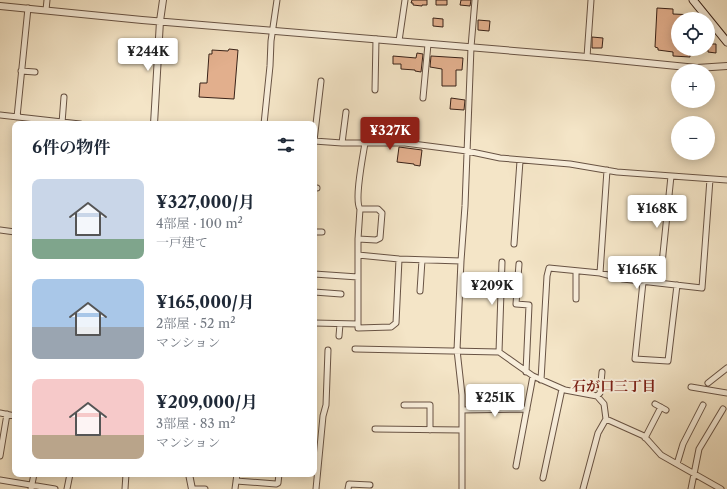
<!DOCTYPE html>
<html lang="ja">
<head>
<meta charset="utf-8">
<style>
	body { margin:0; font-family:"Libre Caslon Text","Noto Serif JP",serif; background:#f6f6f7; color:#1f2937; height:100vh; display:flex; flex-direction:column; font-size:15px; white-space:nowrap }
	* { box-sizing:border-box; margin:0 }
	p { font-size:13px; color:#747a83 }
	.icon { flex:none; width:22px; height:22px; fill:none; stroke:currentColor; stroke-width:2; stroke-linecap:round; stroke-linejoin:round }
	.map { position:relative; flex:1; overflow:hidden }
	.details { position:absolute; left:12px; top:121px; width:305px; height:356px; display:flex; flex-direction:column; background:#fff; border-radius:8px; box-shadow:0 2px 10px #0003 }
	.details>* { flex:none }
	.tools { position:absolute; left:671px; top:12px; display:grid; gap:8px }
	.tools a { display:grid; place-items:center; width:44px; height:44px; border-radius:50%; background:#fff; box-shadow:0 2px 10px #0003; font-size:20px }
	.price { position:absolute; translate:-50% -34px; padding:0 9px; border-radius:4px; background:#fff; color:#222; font-size:13px; line-height:26px; filter:drop-shadow(0 1px 2px #0008) }
	.price::after { content:''; position:absolute; left:50%; top:24px; width:12px; height:9px; margin-left:-6px; background:inherit; clip-path:polygon(0 0,100% 0,50% 100%) }
	.price.active { background:#8f2418; color:#fff }
	ul { padding:0; list-style:none }
	li { display:flex; align-items:center; gap:12px; height:100px; padding:0 20px }
	li span { display:grid; place-items:center; flex:none; width:112px; height:80px; border-radius:8px; color:#555 }
	li>.icon { margin-inline-start:auto }
	span .icon { width:48px; height:48px; fill:#fffc; stroke-width:1 }
	li b { font-size:17px }
	h2 { display:flex; justify-content:space-between; align-items:center; height:48px; padding:0 20px; font-size:17px }
	.map>svg:first-child { display:block }
	.building { fill:#e2af8d; stroke:#392218 }
	.lines { fill:none; stroke-linecap:round; stroke-linejoin:round }
	.minor-casing { stroke:#685344; stroke-width:7 }
	.tertiary-casing { stroke:#685344; stroke-width:8 }
	.secondary-casing { stroke:#392218; stroke-width:9 }
	.minor { stroke:#f8eedb; stroke-width:5 }
	.tertiary { stroke:#f8eedb; stroke-width:6 }
	.secondary { stroke:#f8eedb; stroke-width:7 }
	.labels { text-anchor:middle; stroke-width:4; stroke-linejoin:round; paint-order:stroke }
	.neighbourhood-label { font-size:14px; font-weight:bold; fill:#7a1f14; stroke:#f8eedb }
</style>
</head>
<body>
<div class="map">
<svg width="727" height="489" viewBox="0 0 727 489">
	<rect width="100%" height="100%" fill="#f4e5c7"/>
	<filter id="stains"><feTurbulence type="fractalNoise" baseFrequency=".005" numOctaves="4"/><feColorMatrix values="0 0 0 0 .2 0 0 0 0 .09 0 0 0 0 .02 0 0 0 .5 -.17"/></filter>
	<radialGradient id="worn" r=".72"><stop offset=".6" stop-color="#630" stop-opacity="0"/><stop offset="1" stop-color="#630" stop-opacity=".3"/></radialGradient>
	<path class="building" d="M412,0H427V5H422V6L413,5V3H411Z
		M436,0H447V5H436Z
		M461,0H471L470,6L460,5Z
		M657,8L673,9V14L695,15V19H678V49H690V57L673,56V52L658,50V48L655,47Z
		M433,18L443,19V27L433,26Z
		M478,20L490,21L489,31L478,30Z
		M592,37L603,38L602,48H592Z
		M708,44H716V53L708,52Z
		M229,49L238,50L234,99L199,97L200,83H207L209,54H212V50L228,51Z
		M417,53L423,54L421,72L415,71V70L401,69V64H393V56L416,58Z
		M431,56L463,58L462,70H456V86H442V69L430,67Z
		M451,98L465,100L464,110L450,109Z
		M399,147L422,150L420,166L414,165V164L397,162Z"/>
	<g class="lines">
		<defs>
			<path id="minor" d="M46,10L47,0
				M399,41L405,0
				M587,57L591,0
				M21,71L35,72
				M375,90L376,39
				M423,98L428,44
				M0,115L80,124
				M17,117L28,8
				M62,123L64,97
				M264,124L270,66L271,41L277,0
				M314,141L342,143H405L467,151L500,158L570,164L617,172L727,180
				M314,141L321,81
				M342,143L346,112
				M365,143C363,156 354,200 360,209L358,239V328L391,327L396,323L399,259
				M314,188H317
				M0,230L15,232
				M314,232H322
				M358,239L376,240L380,238L382,213L378,209H360
				M514,244L520,161
				M358,255L399,259L461,261
				M519,264L516,304L529,305L526,372
				M600,273L607,170
				M314,274L358,277
				M643,282L635,359L668,361L677,285
				M660,283L671,176
				M420,291L422,260
				M314,292L341,294
				M576,299V271
				M314,323L358,324
				M339,336L340,324
				M355,349L499,352L533,376L565,390L597,396L604,404L606,419L644,436L661,455L721,489
				M499,352L502,262
				M541,380L547,276L549,268L600,273L623,279L702,288L710,179
				M708,383L727,368
				M691,387L727,393
				M597,396L600,393L602,372
				M655,404L666,410
				M404,405H430V430
				M462,410L527,409
				M0,413L15,416
				M375,429L462,430
				M645,438L661,407
				M0,456L7,414
				M677,464L683,444L703,405
				M516,466L533,376
				M543,478L562,389
				M0,480L55,489
				M236,481L276,484L278,483L279,474
				M31,489L34,474
				M67,489L70,474
				M125,489L126,474
				M192,489H205
				M235,489L237,474
				M316,489L323,416L326,405L328,350
				M348,489L349,484L370,485
				M462,489V395L457,350L461,261L465,206L471,47L475,0
				M583,489L598,433L606,419
				M691,489L699,449L723,409"/>
			<path id="tertiary" d="M0,6L142,20L587,57L697,68L727,66
				M154,124L160,21L163,0
				M189,474L192,489"/>
			<path id="secondary" d="M693,0L727,42"/>
		</defs>
		<use href="#minor" class="minor-casing"/>
		<use href="#tertiary" class="tertiary-casing"/>
		<use href="#secondary" class="secondary-casing"/>
		<use href="#minor" class="minor"/>
		<use href="#tertiary" class="tertiary"/>
		<use href="#secondary" class="secondary"/>
	</g>
	<g class="labels">
		<g class="neighbourhood-label">
			<text x="614" y="391">石が口三丁目</text>
		</g>
	</g>
	<rect width="100%" height="100%" filter="url(#stains)"/>
	<rect width="100%" height="100%" fill="url(#worn)"/>
</svg>
<div class="tools">
<a><svg class="icon" aria-label="locate" viewBox="0 0 24 24"><circle cx="12" cy="12" r="6"/><path d="M12 2v4M12 18v4M2 12h4M18 12h4"/></svg></a>
<a>+</a>
<a>−</a>
</div>
<b class="price" style="left:148px;top:72px">¥244K</b>
<b class="price active" style="left:390px;top:151px">¥327K</b>
<b class="price" style="left:657px;top:229px">¥168K</b>
<b class="price" style="left:637px;top:290px">¥165K</b>
<b class="price" style="left:492px;top:306px">¥209K</b>
<b class="price" style="left:495px;top:418px">¥251K</b>
<section class="details">
<h2>6件の物件<svg class="icon" aria-label="filters" viewBox="0 0 24 24"><path d="M4 7h16M4 17h16"/><circle cx="9" cy="7" r="2"/><circle cx="15" cy="17" r="2"/></svg></h2>
<ul>
<li><span style="background:linear-gradient(#c9d6e8 75%,#7fa58c 0)"><svg class="icon" aria-label="home" viewBox="0 0 24 24"><path d="M3 11l9-7 9 7M6 9v11h12V9"/></svg></span><div><b>¥327,000/月</b><p>4部屋 · 100 m²</p><p>一戸建て</p></div></li>
<li><span style="background:linear-gradient(#a9c7e8 60%,#9aa5b1 0)"><svg class="icon" aria-label="home" viewBox="0 0 24 24"><path d="M3 11l9-7 9 7M6 9v11h12V9"/></svg></span><div><b>¥165,000/月</b><p>2部屋 · 52 m²</p><p>マンション</p></div></li>
<li><span style="background:linear-gradient(#f6c9c9 70%,#b9a48a 0)"><svg class="icon" aria-label="home" viewBox="0 0 24 24"><path d="M3 11l9-7 9 7M6 9v11h12V9"/></svg></span><div><b>¥209,000/月</b><p>3部屋 · 83 m²</p><p>マンション</p></div></li>
</ul>
</section>
</div>
</body>
</html>
